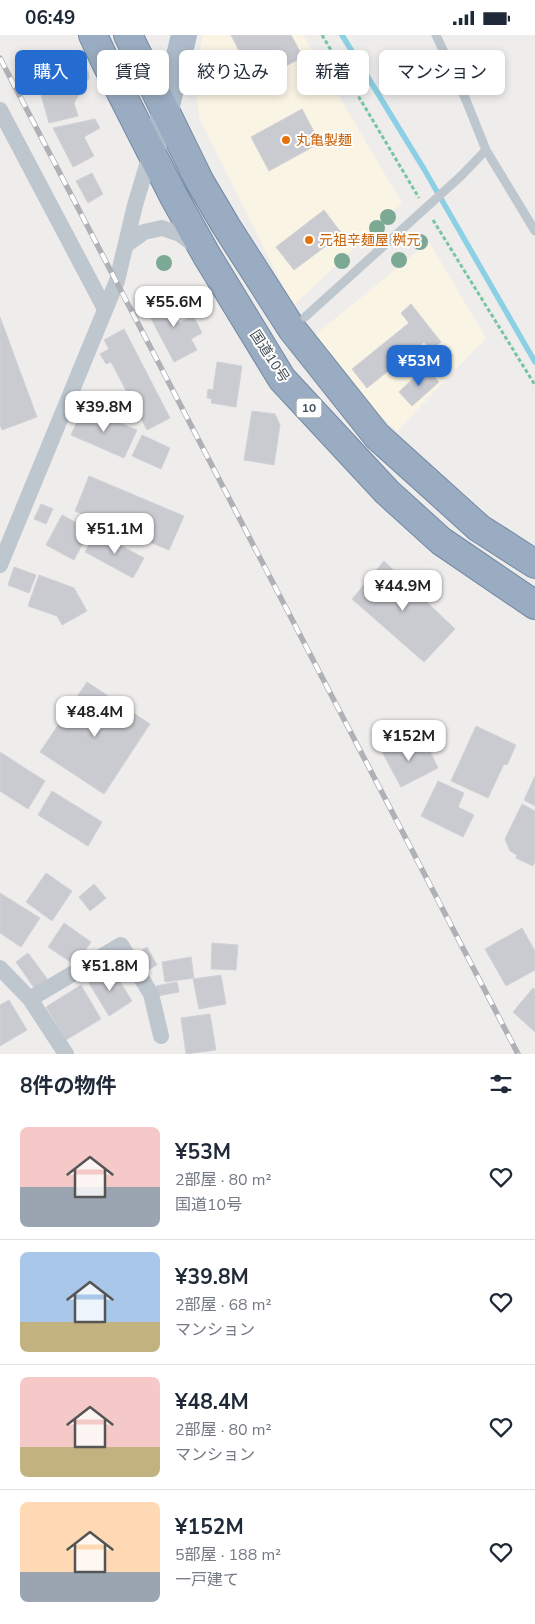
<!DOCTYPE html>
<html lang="ja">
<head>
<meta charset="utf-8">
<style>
	body { margin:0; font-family:"Nunito Sans","Noto Sans JP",sans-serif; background:#f6f6f7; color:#1f2937; height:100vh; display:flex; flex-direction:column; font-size:19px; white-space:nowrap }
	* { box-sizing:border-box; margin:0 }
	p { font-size:16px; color:#747a83 }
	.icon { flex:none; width:28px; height:28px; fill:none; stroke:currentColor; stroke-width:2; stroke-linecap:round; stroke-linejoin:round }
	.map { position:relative; height:1019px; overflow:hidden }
	.side { display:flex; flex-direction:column; background:#fff; flex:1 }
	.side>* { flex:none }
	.top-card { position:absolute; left:15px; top:15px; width:505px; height:45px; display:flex; gap:10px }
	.price { position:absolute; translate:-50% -42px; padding:0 11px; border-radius:10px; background:#fff; color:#222; font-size:16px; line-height:32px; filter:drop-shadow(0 1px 2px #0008) }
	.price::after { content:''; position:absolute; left:50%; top:30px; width:15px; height:11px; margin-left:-8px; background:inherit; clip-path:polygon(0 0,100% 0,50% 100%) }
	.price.active { background:#256cd0; color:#fff }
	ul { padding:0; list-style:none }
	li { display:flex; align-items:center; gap:15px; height:125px; padding:0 20px }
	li+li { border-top:1px solid #e0e1e3 }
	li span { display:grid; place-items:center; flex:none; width:140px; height:100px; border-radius:8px; color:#555 }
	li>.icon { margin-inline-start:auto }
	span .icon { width:60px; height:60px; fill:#fffc; stroke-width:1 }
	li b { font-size:21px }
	h2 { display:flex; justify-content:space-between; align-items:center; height:60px; padding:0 20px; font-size:21px }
	.tag { padding:0 18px; border-radius:8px; background:#fff; box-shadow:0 2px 8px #0003; font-size:18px; line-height:45px }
	.tag.active { background:#256cd0; color:#fff }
	.status { display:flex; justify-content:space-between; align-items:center; height:35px; padding:0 25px; background:#fff; direction:ltr }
	.status svg { height:14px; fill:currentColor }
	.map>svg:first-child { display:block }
	.commercial { fill:#faf4e5 }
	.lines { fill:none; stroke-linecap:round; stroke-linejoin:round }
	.stream { stroke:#8cd0e5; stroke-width:5.5 }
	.building { fill:#cacbd1; stroke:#d0d2d7 }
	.trunk-casing { stroke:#7289a4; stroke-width:30 }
	.path { stroke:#77c6a1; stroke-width:3; stroke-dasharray:4 2.5; stroke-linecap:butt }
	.service { stroke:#bec6ce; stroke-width:9 }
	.minor { stroke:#bec6ce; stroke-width:16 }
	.primary { stroke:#adbbca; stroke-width:26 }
	.trunk { stroke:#9aacc1; stroke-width:28 }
	.rail-casing { stroke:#afb1b6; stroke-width:5.5 }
	.rail { stroke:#fff; stroke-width:4; stroke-dasharray:11; stroke-linecap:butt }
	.service-bridge { stroke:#bec6ce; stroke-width:9 }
	.tree { fill:#7ba993 }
	.food-dot { fill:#e8710a; stroke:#fff; stroke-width:2 }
	.labels { text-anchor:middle; stroke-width:4; stroke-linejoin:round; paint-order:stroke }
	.shield { fill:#fff; stroke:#7e848a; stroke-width:1 }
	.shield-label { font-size:12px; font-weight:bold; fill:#464f58 }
	.food-label { font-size:14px; fill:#c56008; stroke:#fff; text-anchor:start }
	.street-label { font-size:14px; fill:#464f58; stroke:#fff }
</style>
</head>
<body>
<div class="status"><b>06:49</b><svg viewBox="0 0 49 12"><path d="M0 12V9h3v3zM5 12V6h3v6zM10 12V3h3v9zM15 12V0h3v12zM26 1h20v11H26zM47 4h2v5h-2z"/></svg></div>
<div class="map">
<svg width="535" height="1019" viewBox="0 0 535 1019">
	<rect width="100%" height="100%" fill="#efecec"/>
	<path class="commercial" d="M203,0H303L402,168L293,271L199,83L195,38Z
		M429,207L486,303L397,396L377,377L315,300Z"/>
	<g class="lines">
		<path class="stream" d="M342,0L424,134L535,327"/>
	</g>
	<path class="building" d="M231,0H291L303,22L255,47Z
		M88,36L89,43L74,68L78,81L49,88L38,49Z
		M302,74L320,108L269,136L251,102Z
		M95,84L100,93L84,102L94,121L73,132L53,93Z
		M92,138L103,159L88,168L76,146Z
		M324,175L342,199L294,235L276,212Z
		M175,259L184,277L176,282L179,288L193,280L202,298L191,304L197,315L174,327L146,274Z
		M411,269L441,307L431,315L424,307L367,353L352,334L409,288L401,278Z
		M0,282L37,382L2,395L0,390Z
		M124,294L170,383L147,395L111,327L106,329L100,319L109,314L104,305Z
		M217,327L242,331L236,372L211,368L212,364L207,363L208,354L213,355Z
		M425,332L439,347L412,371L399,357Z
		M84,372L137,395L124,423L71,400Z
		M252,376L275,379L280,390L274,430L244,425Z
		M142,400L170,413L161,434L132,421Z
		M89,441L184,481L169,515L75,476Z
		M41,469L53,474L46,489L34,484Z
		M62,480L90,495L74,525L46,510Z
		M96,497L144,523L133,543L85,517Z
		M384,526L455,594L424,627L352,564Z
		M14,532L36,540L29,558L8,550Z
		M39,540L74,553L87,576L62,590L57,581L28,571Z
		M87,647L150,689L104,759L40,717Z
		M476,691L516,710L507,730L504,729L488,763L451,746Z
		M402,704L406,714L420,707L426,718L430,716L438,733L401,752L381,715Z
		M0,717L45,746L28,774L0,756Z
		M535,741V771L524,765Z
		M438,746L464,758L458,772L474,780L463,802L421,781Z
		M52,756L102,787L88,811L38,780Z
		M522,769L535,776V826L533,831L516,823L517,820L510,816L505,804Z
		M46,838L72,856L52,886L26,867Z
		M94,849L106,863L90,876L79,862Z
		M0,858L40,883L21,912L0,898Z
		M64,888L91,907L75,930L48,912Z
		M522,893L535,916V935L506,951L485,914Z
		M212,908L238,910L236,935L211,934Z
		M147,912L157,930L142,938L132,921Z
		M28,918L48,945L35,954L16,927Z
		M191,922L194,943L165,947L162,927Z
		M112,934L132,966L109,981L89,948Z
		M221,940L226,969L199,974L193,944Z
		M177,947L179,957L158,961L156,951Z
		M81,950L101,984L66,1005L46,972Z
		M533,953L535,955V997L513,977Z
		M9,965L27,995L0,1011V970Z
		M210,979L216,1015L186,1019L181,983Z"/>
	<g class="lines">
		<defs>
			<path id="trunk" d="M93,0L106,28L174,162L207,221L282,344L387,457L441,506L535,570
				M128,0L200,147L226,191L292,294L377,401L479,493L535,529"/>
		</defs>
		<use href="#trunk" class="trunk-casing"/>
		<path class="path" d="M322,0L419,163
			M433,185L535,350"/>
		<path class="service" d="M436,0L466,65L486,115L535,196
			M461,141L486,115"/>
		<path class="minor" d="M0,75L105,274
			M126,210L144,197L162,193L180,199L196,211
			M0,530L117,246L135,170L151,117
			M0,933L30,964L66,1019
			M30,964L121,910L151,959L161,1001"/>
		<path class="primary" d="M151,117L166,75L184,0"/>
		<use href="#trunk" class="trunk"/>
		<defs>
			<path id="rail" d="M0,23L518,1019"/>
		</defs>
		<use href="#rail" class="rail-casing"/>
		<use href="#rail" class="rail"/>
		<path class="service-bridge" d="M305,282L461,141"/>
	</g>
	<g class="tree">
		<circle cx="388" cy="182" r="8"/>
		<circle cx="377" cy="193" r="8"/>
		<circle cx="420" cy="207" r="8"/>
		<circle cx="399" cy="225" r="8"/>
		<circle cx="342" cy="226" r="8"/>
		<circle cx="164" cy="228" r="8"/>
	</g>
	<g class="food-dot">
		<circle cx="286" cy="105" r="5"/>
		<circle cx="309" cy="205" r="5"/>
	</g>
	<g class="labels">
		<rect class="shield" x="296.5" y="363.5" width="25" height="19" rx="4"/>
		<g class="shield-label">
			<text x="309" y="377">10</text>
		</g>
		<g class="food-label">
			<text x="296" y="110">丸亀製麺</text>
			<text x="319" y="210">元祖辛麺屋 桝元</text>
		</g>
		<g class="street-label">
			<text transform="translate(270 321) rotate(57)" y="5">国道10号</text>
		</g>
	</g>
</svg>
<b class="price" style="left:174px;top:293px">¥55.6M</b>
<b class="price active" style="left:419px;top:352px">¥53M</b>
<b class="price" style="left:104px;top:398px">¥39.8M</b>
<b class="price" style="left:115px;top:520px">¥51.1M</b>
<b class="price" style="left:403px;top:577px">¥44.9M</b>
<b class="price" style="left:95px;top:703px">¥48.4M</b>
<b class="price" style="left:409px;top:727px">¥152M</b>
<b class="price" style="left:110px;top:957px">¥51.8M</b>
<div class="top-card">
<a class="tag active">購入</a>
<a class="tag">賃貸</a>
<a class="tag">絞り込み</a>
<a class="tag">新着</a>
<a class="tag">マンション</a>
</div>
</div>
<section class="side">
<h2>8件の物件<svg class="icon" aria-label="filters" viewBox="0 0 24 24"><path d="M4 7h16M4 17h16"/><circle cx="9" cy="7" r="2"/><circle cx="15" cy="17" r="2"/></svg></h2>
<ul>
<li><span style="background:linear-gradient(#f6c9c9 60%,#9aa5b1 0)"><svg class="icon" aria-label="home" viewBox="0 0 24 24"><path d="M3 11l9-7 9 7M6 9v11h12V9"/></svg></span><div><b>¥53M</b><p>2部屋 · 80 m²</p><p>国道10号</p></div><svg class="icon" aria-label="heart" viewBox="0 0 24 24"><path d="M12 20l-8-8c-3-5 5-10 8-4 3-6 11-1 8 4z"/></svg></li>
<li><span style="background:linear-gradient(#a9c7e8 70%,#c2b280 0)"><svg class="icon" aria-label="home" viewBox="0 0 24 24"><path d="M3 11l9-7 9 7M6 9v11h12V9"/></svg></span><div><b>¥39.8M</b><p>2部屋 · 68 m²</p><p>マンション</p></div><svg class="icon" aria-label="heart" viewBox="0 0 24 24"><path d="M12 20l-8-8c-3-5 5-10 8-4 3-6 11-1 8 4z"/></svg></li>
<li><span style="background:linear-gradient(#f6c9c9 70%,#c2b280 0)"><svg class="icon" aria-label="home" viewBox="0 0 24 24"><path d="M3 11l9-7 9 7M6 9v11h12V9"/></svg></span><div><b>¥48.4M</b><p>2部屋 · 80 m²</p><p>マンション</p></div><svg class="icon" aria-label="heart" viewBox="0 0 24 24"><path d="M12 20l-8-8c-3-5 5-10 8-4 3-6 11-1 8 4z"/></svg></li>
<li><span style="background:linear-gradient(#ffd9b3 70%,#9aa5b1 0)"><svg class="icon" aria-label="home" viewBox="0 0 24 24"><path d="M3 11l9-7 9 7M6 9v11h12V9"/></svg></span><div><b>¥152M</b><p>5部屋 · 188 m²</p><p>一戸建て</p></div><svg class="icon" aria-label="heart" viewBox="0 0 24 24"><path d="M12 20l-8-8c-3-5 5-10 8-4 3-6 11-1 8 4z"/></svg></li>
</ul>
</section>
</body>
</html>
